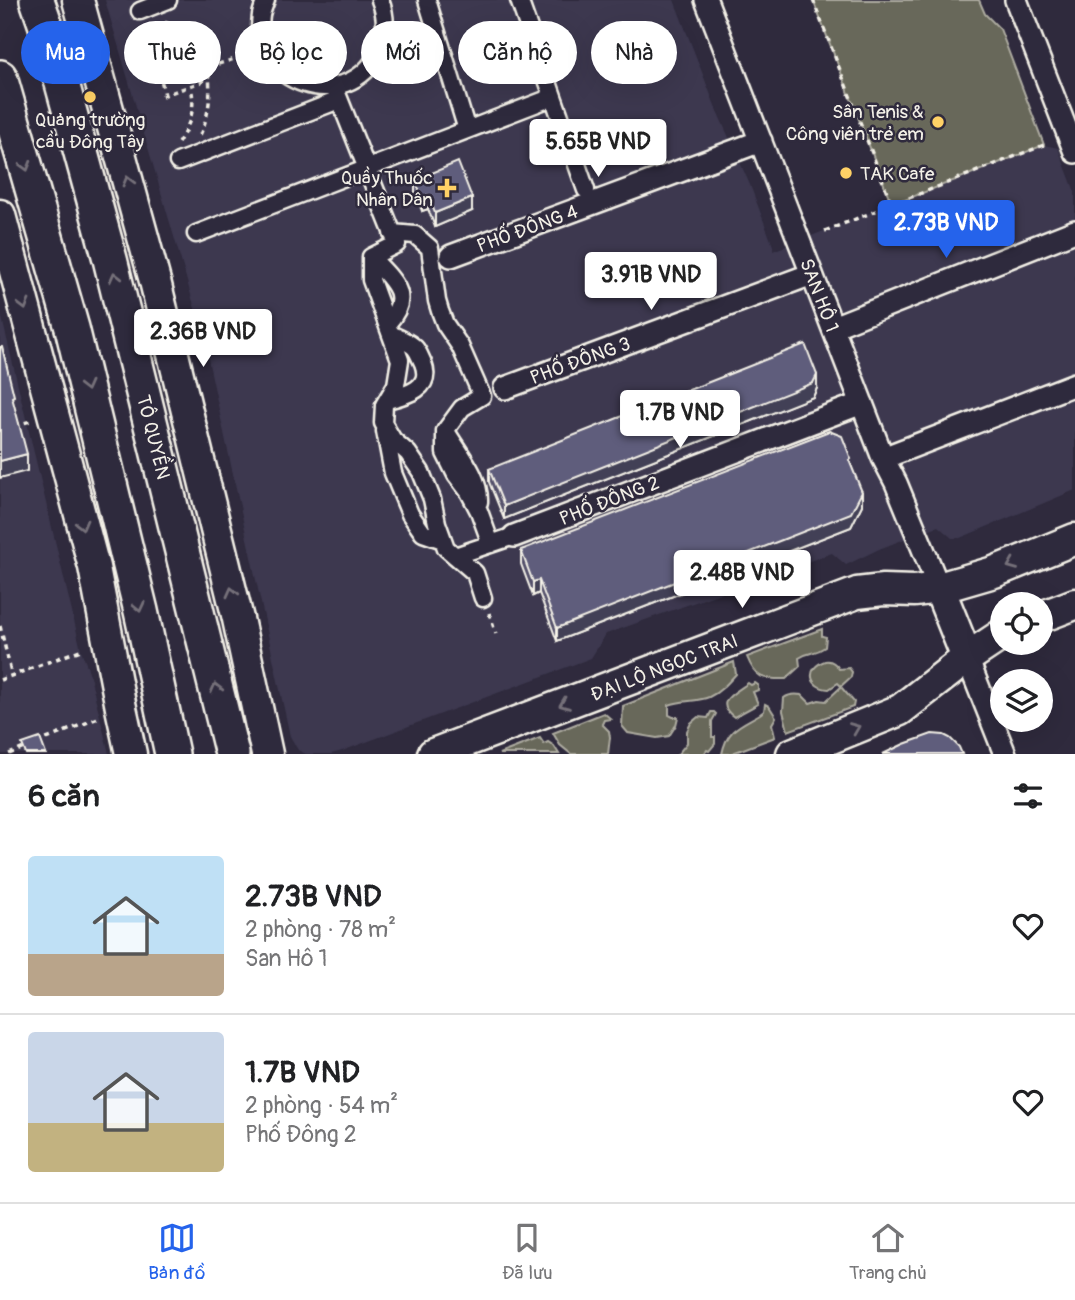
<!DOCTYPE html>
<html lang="vi">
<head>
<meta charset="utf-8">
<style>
	body { margin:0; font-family:Pangolin,sans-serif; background:#f6f6f6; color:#202124; height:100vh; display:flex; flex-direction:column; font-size:26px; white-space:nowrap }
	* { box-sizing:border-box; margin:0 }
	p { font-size:23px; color:#757577 }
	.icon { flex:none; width:38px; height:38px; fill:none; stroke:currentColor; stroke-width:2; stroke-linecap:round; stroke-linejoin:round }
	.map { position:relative; height:754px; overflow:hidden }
	.drawer { display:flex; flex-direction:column; background:#fff; flex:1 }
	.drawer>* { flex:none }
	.top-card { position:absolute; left:21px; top:21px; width:700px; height:63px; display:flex; gap:14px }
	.fabs { position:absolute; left:990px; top:592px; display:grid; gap:14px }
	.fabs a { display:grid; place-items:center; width:63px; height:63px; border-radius:50%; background:#fff; box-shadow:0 7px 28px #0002; font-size:35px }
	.price { position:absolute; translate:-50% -60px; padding:0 16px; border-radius:7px; background:#fff; color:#222; font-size:23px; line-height:46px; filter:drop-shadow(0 2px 4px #0008) }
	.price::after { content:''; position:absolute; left:50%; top:42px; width:21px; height:16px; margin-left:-10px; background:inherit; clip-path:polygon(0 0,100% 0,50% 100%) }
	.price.current { background:#2563eb; color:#fff }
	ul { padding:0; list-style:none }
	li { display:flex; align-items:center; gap:21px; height:175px; padding:0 28px }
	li+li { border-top:2px solid #e0e0e0 }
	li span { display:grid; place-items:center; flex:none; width:196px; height:140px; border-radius:7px; color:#555 }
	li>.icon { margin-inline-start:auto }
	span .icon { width:84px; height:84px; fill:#fffc; stroke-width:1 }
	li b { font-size:30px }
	h2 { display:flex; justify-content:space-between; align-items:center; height:84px; padding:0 28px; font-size:30px }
	.chip { padding:0 24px; border-radius:32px; background:#fff; box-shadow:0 7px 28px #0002; font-size:24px; line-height:63px }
	.chip.current { background:#2563eb; color:#fff }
	.tabs { display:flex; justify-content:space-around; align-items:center; height:98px; border-top:2px solid #e0e0e0; background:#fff; font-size:19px; color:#757577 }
	.tabs a { display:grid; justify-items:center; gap:4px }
	.tabs .current { color:#2563eb }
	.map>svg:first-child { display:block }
	.built { fill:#3d3950 }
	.green { fill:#68685a; stroke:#aeaca1; stroke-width:2 }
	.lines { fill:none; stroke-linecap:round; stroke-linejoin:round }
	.pedestrian-casing { stroke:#f4f1e8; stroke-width:21 }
	.minor-casing { stroke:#f4f1e8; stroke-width:26 }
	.secondary-casing { stroke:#f4f1e8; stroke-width:35 }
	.primary-casing { stroke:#f4f1e8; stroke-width:38 }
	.path { stroke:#f4f1e8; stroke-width:3.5; stroke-dasharray:5 5; stroke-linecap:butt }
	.pedestrian { stroke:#2f2a3d; stroke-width:16 }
	.minor { stroke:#2f2a3d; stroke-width:21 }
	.secondary { stroke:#2f2a3d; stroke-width:30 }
	.primary { stroke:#2f2a3d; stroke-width:33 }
	.wall { fill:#52506a; stroke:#f4f1e8; stroke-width:2 }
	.shaded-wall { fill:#424156; stroke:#f4f1e8; stroke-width:2 }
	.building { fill:#5f5d7b; stroke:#f4f1e8; stroke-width:2 }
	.oneway { stroke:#747079 }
	.poi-dot { fill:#ffd166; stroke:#2f2a3d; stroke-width:2.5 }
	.labels { text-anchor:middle; stroke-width:5; stroke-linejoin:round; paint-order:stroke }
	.poi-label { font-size:19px; fill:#f4f1e8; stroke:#2f2a3d; text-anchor:end }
	.street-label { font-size:19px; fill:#f4f1e8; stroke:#2f2a3d }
</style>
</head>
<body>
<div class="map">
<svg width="1075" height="754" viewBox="0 0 1075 754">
	<rect width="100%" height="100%" fill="#2f2a3d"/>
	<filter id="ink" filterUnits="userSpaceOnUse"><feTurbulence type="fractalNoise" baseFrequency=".0143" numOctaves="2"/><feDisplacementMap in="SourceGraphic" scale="14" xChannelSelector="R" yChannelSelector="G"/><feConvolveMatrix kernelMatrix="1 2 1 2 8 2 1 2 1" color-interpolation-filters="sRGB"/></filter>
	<g filter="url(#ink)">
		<path class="built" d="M105,0H674L717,111L750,185L773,246V251L1044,145L1058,148L1075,192V490L960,538H952L938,526L879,549L846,565L832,553L606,634L591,658L342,751L331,754H306L298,750L290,736L203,336Z
			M0,310L81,650L89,672L109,754H0Z"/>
		<path class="green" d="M813,0H979L985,14L1000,29L1044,145L892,205Z
			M822,629V636L826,637L825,647C814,655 809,651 799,658L800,666L786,679C764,679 756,680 747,657Z
			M825,661C831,660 836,664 839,669L849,668L852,672L851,677L841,686L838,683L829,689C809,688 805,668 825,661Z
			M734,662L736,674C728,683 720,692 709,697C697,702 682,700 669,705V715L673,717H678L676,725L669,736L657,738L628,733L622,726L623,706Z
			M748,683L751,685L755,683L758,685V690L753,692L758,704L734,717C712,701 737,692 748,683Z
			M841,687L854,702L853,707L788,731L783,711L784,698C789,694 796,694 802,695L810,703L819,700L826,701Z
			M765,704L769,706L776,717L772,724L775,737L730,754H722C727,729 739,726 760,714L764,711Z
			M711,712H714L716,714L712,721V737H715V744L709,751L707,750L704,754H678L687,743V731L691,723L698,717L708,718Z
			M604,713L611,719L604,720L602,724L609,731L610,737L608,754H571L560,745L553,733Z
			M540,738L544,744L548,742L554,746L559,754H499Z"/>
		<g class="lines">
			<defs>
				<path id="pedestrian" d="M266,0C264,5 262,10 261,15C251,85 347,116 379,52C386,36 387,17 380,0
					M427,0L467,130
					M519,0L586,190
					M140,11L168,0
					M334,86L397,244L371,257V280L400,360L396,385L384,405L383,423L393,440L408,453L421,472L432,499L437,523L446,548L475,573L483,598
					M178,162L339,100
					M392,233L415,235L430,248L437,301L440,311L445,324L460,346L482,396L462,408L445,431V453L456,475L469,492L479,511L491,544
					M196,234L553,97
					M371,257C392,280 414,295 387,324
					M387,400C407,395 433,389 423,363C421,359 418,351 415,348C410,342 398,338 391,334
					M385,431L393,473L410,514L423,533L443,540
					M446,431C458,452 480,476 479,502
					M455,556L514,536"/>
				<path id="minor" d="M706,0L883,458L896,483L939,588
					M1016,0L1075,152
					M451,256L761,141
					M833,327L1075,231
					M505,388L812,274
					M883,458L1075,384
					M514,536L862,403
					M967,658L1005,754"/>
				<path id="secondary" d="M78,0L155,281L238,619L267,754
					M0,215L94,567L121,708L131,754
					M939,588L967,658
					M1041,617L1075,604
					M433,754L857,593L883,590L915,591L939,588L994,572L1075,539
					M792,754L900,710L967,658L1003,634"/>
				<path id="primary" d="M37,0L48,32L110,259L232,754
					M0,77L72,328L141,611L172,754"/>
			</defs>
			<use href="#pedestrian" class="pedestrian-casing"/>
			<use href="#minor" class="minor-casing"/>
			<use href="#secondary" class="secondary-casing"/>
			<use href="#primary" class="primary-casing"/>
			<path class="path" d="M813,0L892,205
				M165,22C184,30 200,48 209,67
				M145,28L171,42L183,59
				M156,72L197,62L206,61
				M159,72L165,95
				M162,96L201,82L209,76V67L250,54
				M200,135C209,115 211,97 209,76
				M178,143C189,126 195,112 192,92
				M825,231L1044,145
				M15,425L31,421
				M489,613L496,634
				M0,626L12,676
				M0,680L83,649
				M37,743L98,718
				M9,754L24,748"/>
			<use href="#pedestrian" class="pedestrian"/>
			<use href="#minor" class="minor"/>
			<use href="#secondary" class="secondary"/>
			<use href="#primary" class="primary"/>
		</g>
		<path class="wall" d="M415,180L472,211L435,227L428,209L422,211L415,193Z
			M817,388L813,397L504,519L489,482V469Z
			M851,465L862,505L851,527L557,641L539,593L533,596L521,564V550Z"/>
		<path class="shaded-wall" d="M428,195V209L422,211V197Z
			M472,198V211L435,227V213Z
			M817,375V388L813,397L504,519V506Z
			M27,454V471L0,478V461Z
			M862,492V505L851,527L557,641V628Z
			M539,580V593L533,596V582Z"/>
		<path class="building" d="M458,162L472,198L435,213L428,195L422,197L415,180Z
			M805,344L817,375L813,383L504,506L489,469Z
			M0,347H2L14,396L12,397L27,454L0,461Z
			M829,431L842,436L851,459L849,460L862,492L851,513L557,628L539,580L533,582L521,550Z
			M932,734L944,735L950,738L959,747L962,754H883L904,744Z
			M40,738L46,754H26L22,744Z"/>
		<defs><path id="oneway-chevron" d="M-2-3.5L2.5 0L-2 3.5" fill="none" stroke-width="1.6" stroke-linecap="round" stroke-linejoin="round" transform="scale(1.75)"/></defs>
		<g class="oneway">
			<use href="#oneway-chevron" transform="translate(26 166) rotate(74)"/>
			<use href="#oneway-chevron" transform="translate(128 181) rotate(-105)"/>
			<use href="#oneway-chevron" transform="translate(115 277) rotate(-104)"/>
			<use href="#oneway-chevron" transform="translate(24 305) rotate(75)"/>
			<use href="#oneway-chevron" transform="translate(86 386) rotate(76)"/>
			<use href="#oneway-chevron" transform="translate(82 525) rotate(75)"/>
			<use href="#oneway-chevron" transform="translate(1012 565) rotate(158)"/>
			<use href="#oneway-chevron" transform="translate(232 592) rotate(-104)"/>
			<use href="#oneway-chevron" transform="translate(139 607) rotate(77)"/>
			<use href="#oneway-chevron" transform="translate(216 688) rotate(-104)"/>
			<use href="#oneway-chevron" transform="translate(564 704) rotate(159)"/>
			<use href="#oneway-chevron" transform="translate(855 728) rotate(-22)"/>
		</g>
	</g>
	<g class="poi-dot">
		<circle cx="90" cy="97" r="7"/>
		<circle cx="938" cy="122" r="7"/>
		<circle cx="846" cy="173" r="7"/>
		<path d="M443.5 177.5h7v7h7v7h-7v7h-7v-7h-7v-7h7z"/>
	</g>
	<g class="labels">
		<g class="poi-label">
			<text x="924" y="118">Sân Tenis &amp;<tspan x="924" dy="22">Công viên trẻ em</tspan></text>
			<text x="90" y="126" text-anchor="middle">Quảng trường<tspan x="90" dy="22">cầu Đông Tây</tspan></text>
			<text x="860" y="180" text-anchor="start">TAK Cafe</text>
			<text x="433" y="184">Quầy Thuốc<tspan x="433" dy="22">Nhân Dân</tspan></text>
		</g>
		<g class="street-label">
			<text transform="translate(527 228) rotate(-20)" y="7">PHỐ ĐÔNG 4</text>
			<text transform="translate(820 295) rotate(69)" y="7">SAN HÔ 1</text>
			<text transform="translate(580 360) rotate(-20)" y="7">PHỐ ĐÔNG 3</text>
			<text transform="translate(154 437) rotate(76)" y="7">TÔ QUYỀN</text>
			<text transform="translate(609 500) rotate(-21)" y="7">PHỐ ĐÔNG 2</text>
			<text transform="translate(664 667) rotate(-21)" y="7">ĐẠI LỘ NGỌC TRAI</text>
		</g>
	</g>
</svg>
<div class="fabs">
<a><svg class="icon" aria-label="locate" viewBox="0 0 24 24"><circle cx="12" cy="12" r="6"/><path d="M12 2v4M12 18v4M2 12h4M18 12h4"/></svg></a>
<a><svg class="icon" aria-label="layers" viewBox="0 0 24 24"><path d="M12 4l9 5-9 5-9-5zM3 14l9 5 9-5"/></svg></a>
</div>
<b class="price" style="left:598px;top:179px">5.65B VND</b>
<b class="price current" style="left:946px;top:260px">2.73B VND</b>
<b class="price" style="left:651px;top:312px">3.91B VND</b>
<b class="price" style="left:203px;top:369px">2.36B VND</b>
<b class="price" style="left:680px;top:450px">1.7B VND</b>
<b class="price" style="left:742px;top:610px">2.48B VND</b>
<div class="top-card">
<a class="chip current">Mua</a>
<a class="chip">Thuê</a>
<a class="chip">Bộ lọc</a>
<a class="chip">Mới</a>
<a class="chip">Căn hộ</a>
<a class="chip">Nhà</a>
</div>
</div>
<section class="drawer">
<h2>6 căn<svg class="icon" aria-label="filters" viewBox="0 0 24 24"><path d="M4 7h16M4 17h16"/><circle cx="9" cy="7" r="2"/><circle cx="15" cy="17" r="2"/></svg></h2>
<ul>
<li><span style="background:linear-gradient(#bfe0f5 70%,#b9a48a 0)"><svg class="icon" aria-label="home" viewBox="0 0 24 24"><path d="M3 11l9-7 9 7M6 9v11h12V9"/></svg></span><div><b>2.73B VND</b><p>2 phòng · 78 m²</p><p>San Hô 1</p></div><svg class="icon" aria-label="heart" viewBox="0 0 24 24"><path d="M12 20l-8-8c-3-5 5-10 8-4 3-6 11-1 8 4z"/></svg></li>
<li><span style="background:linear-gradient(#c9d6e8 65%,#c2b280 0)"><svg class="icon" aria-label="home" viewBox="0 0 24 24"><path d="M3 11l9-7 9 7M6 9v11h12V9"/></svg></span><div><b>1.7B VND</b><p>2 phòng · 54 m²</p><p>Phố Đông 2</p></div><svg class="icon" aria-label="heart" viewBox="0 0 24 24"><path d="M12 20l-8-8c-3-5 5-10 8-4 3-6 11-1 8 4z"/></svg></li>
</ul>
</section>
<nav class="tabs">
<a class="current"><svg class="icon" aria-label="map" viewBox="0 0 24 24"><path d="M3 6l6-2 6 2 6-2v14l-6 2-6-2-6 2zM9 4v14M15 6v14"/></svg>Bản đồ</a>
<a><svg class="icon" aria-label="saved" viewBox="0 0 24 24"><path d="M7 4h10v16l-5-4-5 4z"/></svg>Đã lưu</a>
<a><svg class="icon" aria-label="home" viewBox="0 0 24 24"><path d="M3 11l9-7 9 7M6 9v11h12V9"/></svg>Trang chủ</a>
</nav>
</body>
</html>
